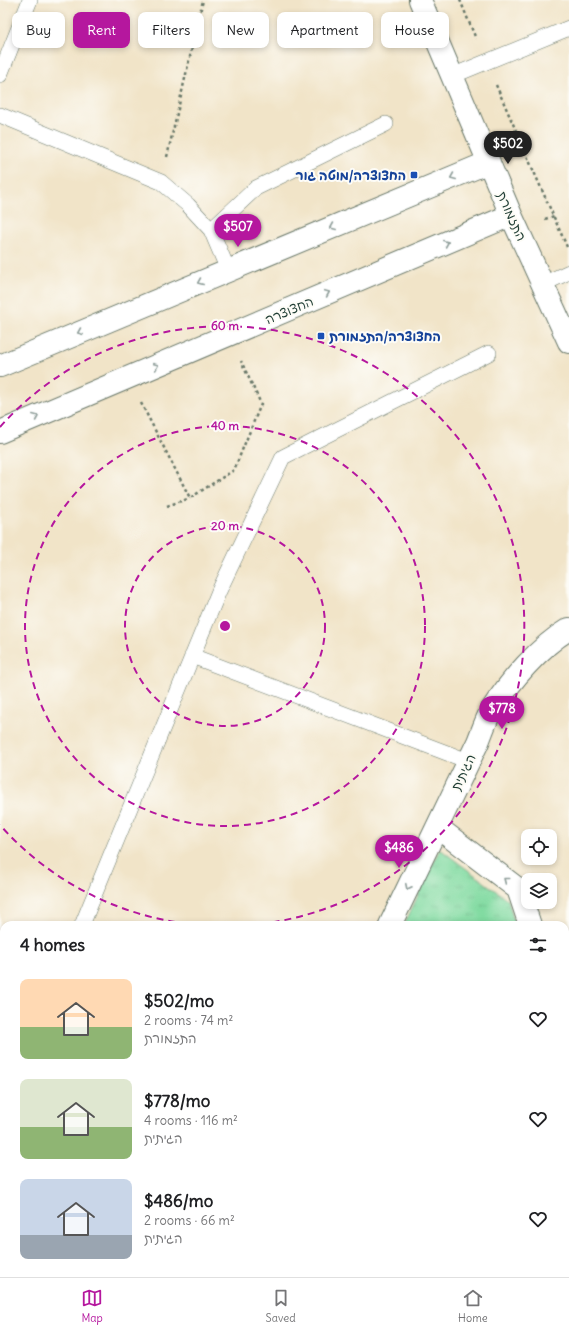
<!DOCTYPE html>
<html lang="en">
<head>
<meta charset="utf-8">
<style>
	body { margin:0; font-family:Delius,"Playpen Sans Hebrew",sans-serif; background:#f2f2f2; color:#202124; height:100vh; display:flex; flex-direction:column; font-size:15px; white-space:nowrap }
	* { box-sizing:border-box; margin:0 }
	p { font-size:13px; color:#757577 }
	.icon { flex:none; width:22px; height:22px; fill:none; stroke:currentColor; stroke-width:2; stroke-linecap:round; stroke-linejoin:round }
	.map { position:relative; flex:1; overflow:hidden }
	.sheet { position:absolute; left:0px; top:921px; width:569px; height:356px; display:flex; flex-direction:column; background:#fff; border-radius:12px 12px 0 0; box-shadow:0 2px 6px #0003 }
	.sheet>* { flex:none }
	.top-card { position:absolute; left:12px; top:12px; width:545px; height:36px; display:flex; gap:8px }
	.controls { position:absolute; left:521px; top:829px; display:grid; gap:8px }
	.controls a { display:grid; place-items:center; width:36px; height:36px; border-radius:8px; background:#fff; box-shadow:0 2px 6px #0003; font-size:20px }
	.price { position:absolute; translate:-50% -34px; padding:0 9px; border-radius:14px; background:#b5179e; color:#fff; font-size:13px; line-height:26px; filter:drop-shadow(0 1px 2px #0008) }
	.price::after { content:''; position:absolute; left:50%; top:24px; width:12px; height:9px; margin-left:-6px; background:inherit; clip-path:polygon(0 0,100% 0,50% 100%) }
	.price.selected { background:#222; color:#fff }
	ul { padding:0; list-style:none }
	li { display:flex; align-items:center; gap:12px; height:100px; padding:0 20px }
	li span { display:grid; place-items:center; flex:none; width:112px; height:80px; border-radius:8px; color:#555 }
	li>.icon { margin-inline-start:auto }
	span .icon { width:48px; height:48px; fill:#fffc; stroke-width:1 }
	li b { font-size:17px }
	h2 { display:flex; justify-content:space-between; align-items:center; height:48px; padding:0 20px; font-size:17px }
	.pill { padding:0 14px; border-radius:8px; background:#fff; box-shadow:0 2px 6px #0003; font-size:14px; line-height:36px }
	.pill.selected { background:#b5179e; color:#fff }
	.tab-bar { display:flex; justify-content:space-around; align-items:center; height:56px; border-top:1px solid #e0e0e0; background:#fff; font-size:11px; color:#757577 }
	.tab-bar a { display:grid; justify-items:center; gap:2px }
	.tab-bar .selected { color:#b5179e }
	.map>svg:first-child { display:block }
	.park { fill:url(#park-tufts); stroke:#508c6a }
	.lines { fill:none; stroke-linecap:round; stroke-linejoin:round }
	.service-casing { stroke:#687768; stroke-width:16 }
	.minor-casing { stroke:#687768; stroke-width:24 }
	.tertiary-casing { stroke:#687768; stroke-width:24 }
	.secondary-casing { stroke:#687768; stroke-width:24 }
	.path { stroke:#687768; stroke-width:2.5; stroke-dasharray:3 3; stroke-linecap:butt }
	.service { stroke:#fff; stroke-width:15 }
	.minor { stroke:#fff; stroke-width:22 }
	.tertiary { stroke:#fff; stroke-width:22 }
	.secondary { stroke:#fbe5cf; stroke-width:22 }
	.oneway { stroke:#8f9e9a }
	.ring { fill:none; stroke:#b5179e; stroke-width:2; stroke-dasharray:7 5 }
	.transit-dot { fill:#1a4fb4; stroke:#fdfcf7; stroke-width:1.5 }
	.labels { text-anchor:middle; stroke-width:4; stroke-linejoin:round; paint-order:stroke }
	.transit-label { font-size:13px; font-weight:bold; fill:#164399; stroke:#fdfcf7; text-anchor:end }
	.street-label { font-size:13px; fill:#1f3d34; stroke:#fdfcf7 }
	.centre { fill:#b5179e; stroke:#fdfcf7; stroke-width:2 }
	.ring-label { font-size:12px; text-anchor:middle; font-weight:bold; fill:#b5179e; stroke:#fdfcf7; stroke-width:4; stroke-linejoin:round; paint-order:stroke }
</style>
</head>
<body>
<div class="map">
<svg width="569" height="1277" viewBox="0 0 569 1277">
	<defs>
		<pattern id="park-tufts" width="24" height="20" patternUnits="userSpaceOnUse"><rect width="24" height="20" fill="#80daa0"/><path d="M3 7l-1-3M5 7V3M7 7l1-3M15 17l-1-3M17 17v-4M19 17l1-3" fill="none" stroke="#6ebc8a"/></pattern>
	</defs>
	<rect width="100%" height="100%" fill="#fdfcf7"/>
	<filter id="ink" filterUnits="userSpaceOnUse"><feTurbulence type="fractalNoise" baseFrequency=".025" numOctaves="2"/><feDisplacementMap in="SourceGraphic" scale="8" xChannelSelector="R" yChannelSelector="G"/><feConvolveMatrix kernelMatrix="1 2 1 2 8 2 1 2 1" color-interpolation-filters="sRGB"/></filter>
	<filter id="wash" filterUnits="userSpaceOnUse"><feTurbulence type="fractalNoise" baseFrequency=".012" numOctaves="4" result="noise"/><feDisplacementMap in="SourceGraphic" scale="16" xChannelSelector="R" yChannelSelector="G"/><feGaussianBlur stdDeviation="0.9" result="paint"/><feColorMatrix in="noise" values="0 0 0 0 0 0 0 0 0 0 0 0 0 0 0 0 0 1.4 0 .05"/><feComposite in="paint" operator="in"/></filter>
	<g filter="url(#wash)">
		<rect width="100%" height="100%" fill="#f1e4c8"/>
		<path class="park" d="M440,849L508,900L515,925H404Z"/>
	</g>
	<g filter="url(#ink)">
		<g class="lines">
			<defs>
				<path id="service" d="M0,75L30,0
					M452,76L569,28
					M0,115L161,182L188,205L211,230L228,270
					M211,230L256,188L386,124
					M543,284L569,272
					M192,656L468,761
					M82,925L219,591L283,457L489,353
					M565,1144L569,1146
					M171,1275L172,1277"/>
				<path id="minor" d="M437,827L518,889L530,925
					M390,925L478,742C482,732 486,720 491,711C510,681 539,647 569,629"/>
				<path id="tertiary" d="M420,0L511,215L569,342
					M0,366L489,162
					M0,432L511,215"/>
				<path id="secondary" d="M0,1067L4,1076
					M0,1240L4,1250
					M13,1273L15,1277
					M86,1273L88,1277"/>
			</defs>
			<use href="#service" class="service-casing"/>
			<use href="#minor" class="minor-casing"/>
			<use href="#tertiary" class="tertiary-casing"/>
			<use href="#secondary" class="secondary-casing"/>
			<path class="path" d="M460,0L476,39
				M496,85L567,247
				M509,137L518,134
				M167,157L203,0
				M545,219L554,216
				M141,403L190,498L234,470L261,404L241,361
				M167,506L190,498"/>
			<use href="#service" class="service"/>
			<use href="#minor" class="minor"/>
			<use href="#tertiary" class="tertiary"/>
			<use href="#secondary" class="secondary"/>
		</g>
		<defs><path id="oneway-chevron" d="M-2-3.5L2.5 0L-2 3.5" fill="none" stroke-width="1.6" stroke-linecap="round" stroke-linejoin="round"/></defs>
		<g class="oneway">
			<use href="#oneway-chevron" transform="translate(453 177) rotate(157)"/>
			<use href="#oneway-chevron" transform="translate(333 227) rotate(157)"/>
			<use href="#oneway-chevron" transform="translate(446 243) rotate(-23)"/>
			<use href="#oneway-chevron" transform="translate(200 282) rotate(157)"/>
			<use href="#oneway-chevron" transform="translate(327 293) rotate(-23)"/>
			<use href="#oneway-chevron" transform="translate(80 332) rotate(157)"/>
			<use href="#oneway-chevron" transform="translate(156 366) rotate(-23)"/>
			<use href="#oneway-chevron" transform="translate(36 417) rotate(-23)"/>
			<use href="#oneway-chevron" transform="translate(506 880) rotate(-142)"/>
			<use href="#oneway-chevron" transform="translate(408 887) rotate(116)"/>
		</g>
	</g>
	<g class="ring">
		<circle cx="225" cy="626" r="100"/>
		<circle cx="225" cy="626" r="200"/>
		<path d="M199 925A300 300 0 0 1 0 825M0 427A300 300 0 1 1 251 925"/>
	</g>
	<g class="transit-dot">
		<rect x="410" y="171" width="8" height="8" rx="2"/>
		<rect x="317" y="332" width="8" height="8" rx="2"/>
	</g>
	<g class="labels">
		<g class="transit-label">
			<text x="406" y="180">החצוצרה/מוטה גור</text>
			<text x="329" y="341" text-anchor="start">החצוצרה/התזמורת</text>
		</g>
		<g class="street-label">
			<text transform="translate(512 216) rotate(66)" y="5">התזמורת</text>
			<text transform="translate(289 310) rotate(-23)" y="5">החצוצרה</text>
			<text transform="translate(463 772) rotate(-64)" y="5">הגיתית</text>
		</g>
	</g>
	<circle cx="225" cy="626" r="6" class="centre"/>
	<g class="ring-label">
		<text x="225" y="330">60 m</text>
		<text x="225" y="430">40 m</text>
		<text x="225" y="530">20 m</text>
	</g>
</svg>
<div class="controls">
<a><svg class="icon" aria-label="locate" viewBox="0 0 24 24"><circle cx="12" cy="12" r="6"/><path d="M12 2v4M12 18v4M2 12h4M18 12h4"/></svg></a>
<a><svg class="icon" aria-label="layers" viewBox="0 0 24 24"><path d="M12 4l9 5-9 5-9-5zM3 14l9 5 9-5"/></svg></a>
</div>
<b class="price selected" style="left:508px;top:165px">$502</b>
<b class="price" style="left:238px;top:248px">$507</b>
<b class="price" style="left:502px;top:730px">$778</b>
<b class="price" style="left:399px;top:869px">$486</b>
<div class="top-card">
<a class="pill">Buy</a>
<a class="pill selected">Rent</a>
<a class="pill">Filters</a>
<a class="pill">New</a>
<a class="pill">Apartment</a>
<a class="pill">House</a>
</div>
<section class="sheet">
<h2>4 homes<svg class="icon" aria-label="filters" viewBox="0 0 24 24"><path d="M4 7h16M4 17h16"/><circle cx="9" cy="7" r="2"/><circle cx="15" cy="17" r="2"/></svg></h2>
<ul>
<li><span style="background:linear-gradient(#ffd9b3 60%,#8fb573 0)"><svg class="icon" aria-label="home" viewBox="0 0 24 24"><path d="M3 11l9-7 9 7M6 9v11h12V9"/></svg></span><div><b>$502/mo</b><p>2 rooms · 74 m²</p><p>התזמורת</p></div><svg class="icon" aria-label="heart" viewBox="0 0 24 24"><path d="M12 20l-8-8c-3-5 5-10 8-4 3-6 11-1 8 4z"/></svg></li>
<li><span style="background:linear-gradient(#dfe7d0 60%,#8fb573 0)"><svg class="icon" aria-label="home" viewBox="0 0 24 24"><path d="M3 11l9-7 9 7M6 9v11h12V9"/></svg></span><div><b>$778/mo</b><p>4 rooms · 116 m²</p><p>הגיתית</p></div><svg class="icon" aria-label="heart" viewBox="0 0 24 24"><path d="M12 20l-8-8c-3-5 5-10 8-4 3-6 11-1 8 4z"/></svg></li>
<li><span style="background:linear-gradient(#c9d6e8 70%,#9aa5b1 0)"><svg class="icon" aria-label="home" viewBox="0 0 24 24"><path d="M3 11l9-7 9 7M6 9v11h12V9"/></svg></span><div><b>$486/mo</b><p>2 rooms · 66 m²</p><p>הגיתית</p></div><svg class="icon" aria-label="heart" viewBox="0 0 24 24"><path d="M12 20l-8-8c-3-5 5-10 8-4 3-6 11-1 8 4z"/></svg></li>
</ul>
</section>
</div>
<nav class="tab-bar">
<a class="selected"><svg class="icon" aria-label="map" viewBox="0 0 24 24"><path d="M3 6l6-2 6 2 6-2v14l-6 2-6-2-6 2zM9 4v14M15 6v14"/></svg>Map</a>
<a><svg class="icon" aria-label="saved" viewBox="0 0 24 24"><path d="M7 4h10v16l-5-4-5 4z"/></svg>Saved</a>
<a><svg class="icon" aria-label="home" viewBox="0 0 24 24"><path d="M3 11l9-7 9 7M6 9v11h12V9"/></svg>Home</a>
</nav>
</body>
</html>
